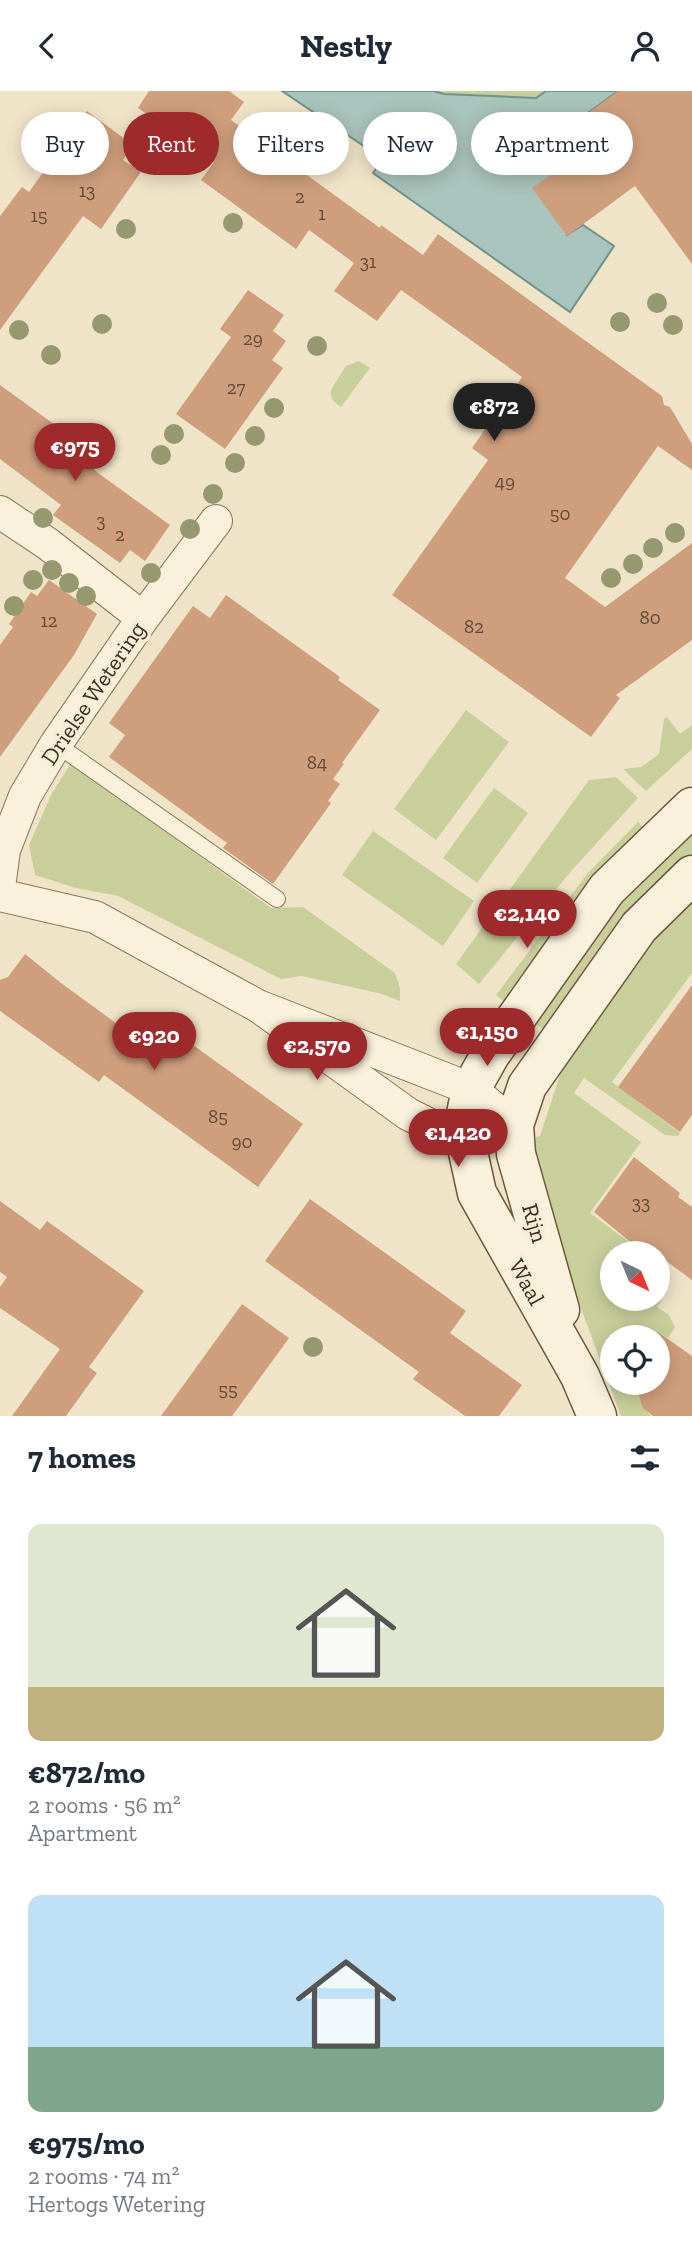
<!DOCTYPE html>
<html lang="en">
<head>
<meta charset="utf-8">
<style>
	body { margin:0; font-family:"Zilla Slab",serif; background:#f6f6f7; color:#1f2937; height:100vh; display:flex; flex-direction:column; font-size:26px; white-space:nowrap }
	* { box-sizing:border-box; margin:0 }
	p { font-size:23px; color:#747a83 }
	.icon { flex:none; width:38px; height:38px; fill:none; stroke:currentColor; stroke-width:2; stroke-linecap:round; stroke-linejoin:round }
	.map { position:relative; height:1325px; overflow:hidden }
	.sheet { display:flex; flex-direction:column; background:#fff; flex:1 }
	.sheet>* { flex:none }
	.guide { position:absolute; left:21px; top:21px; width:651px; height:63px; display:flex; gap:14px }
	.needle { width:46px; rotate:137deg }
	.tools { position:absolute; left:600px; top:1150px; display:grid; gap:14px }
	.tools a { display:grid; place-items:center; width:70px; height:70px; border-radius:50%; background:#fff; box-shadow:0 4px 18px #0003; font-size:35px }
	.price { position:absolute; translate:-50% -60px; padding:0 16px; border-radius:24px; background:#9e2a2b; color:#fff; font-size:23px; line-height:46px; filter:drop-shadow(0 2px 4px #0008) }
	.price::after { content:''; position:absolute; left:50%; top:42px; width:21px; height:16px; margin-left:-10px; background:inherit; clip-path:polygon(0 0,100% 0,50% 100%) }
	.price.selected { background:#222; color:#fff }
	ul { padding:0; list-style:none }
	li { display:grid; align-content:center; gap:14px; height:371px; padding:0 28px }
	li span { display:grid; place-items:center; height:217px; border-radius:14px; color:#555 }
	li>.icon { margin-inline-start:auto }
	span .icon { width:126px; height:126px; fill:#fffc; stroke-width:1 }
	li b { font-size:30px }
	h2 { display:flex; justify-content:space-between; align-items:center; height:84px; padding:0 28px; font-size:30px }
	.tag { padding:0 24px; border-radius:32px; background:#fff; box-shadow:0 4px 18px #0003; font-size:24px; line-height:63px }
	.tag.selected { background:#9e2a2b; color:#fff }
	header { display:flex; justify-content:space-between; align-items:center; height:91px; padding:0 28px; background:#fff; font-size:32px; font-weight:700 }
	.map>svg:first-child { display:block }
	.green { fill:#c9cf9b }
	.water { fill:#a9c4bc; stroke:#6f938a; stroke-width:2 }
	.building { fill:#cf9f7d }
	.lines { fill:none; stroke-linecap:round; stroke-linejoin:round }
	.service-casing { stroke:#8d765c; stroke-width:18 }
	.minor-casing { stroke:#8d765c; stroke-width:34 }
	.secondary-casing { stroke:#6f573f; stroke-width:41 }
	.service { stroke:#faf1dc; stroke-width:16 }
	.minor { stroke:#faf1dc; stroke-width:32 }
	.secondary { stroke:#faf1dc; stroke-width:38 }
	.tree { fill:#96986f }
	.labels { text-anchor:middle; stroke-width:7; stroke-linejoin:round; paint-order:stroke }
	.number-label { font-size:19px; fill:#624a37 }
	.street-label { font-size:23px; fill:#3d2e20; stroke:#f7eed8 }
</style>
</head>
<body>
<header><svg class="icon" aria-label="back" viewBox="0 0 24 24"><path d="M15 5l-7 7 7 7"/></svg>Nestly<svg class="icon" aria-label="person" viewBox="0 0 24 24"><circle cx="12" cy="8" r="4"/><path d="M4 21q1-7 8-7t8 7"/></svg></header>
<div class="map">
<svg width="692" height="1325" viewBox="0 0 692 1325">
	<rect width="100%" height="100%" fill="#f0e4c8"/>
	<path class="green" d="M434,0H546L536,7L444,3Z
		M359,270L370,277L341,316C334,312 328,305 332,297L346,275Z
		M466,619L509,651L436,749L394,718Z
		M667,626L680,643L692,634V658L646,700L623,678L641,676L659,663L664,628Z
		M71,672L271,817L303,816L395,882L400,897V910L382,903L302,885L281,888L118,805L76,797L35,784L29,754L52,702Z
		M616,686L638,707L572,779L479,893L456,873L589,689Z
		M494,697L528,722L477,792L443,767Z
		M692,730V772L553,946L528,927L592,839Z
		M638,731L653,746L514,918L496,904L588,782Z
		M373,740L474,810L443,855L342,784Z
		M692,805V882L612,991L680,1042L678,1045L665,1044L584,987L574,1002L641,1051L590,1122L637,1157L634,1162H612V1208L658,1206L662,1209L657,1216L669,1224L675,1236L668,1247L662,1243L658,1247L612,1246V1292H633L640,1309L651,1317L648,1322L651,1325H621L566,1177L530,1060L536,1059V1046L540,1045L560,984L557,982L629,869Z"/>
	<path class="water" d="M282,0H434L444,3L536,7L546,0H618L539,58L555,81L567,144L583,134L614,155L570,221L373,82L383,68Z"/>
	<path class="building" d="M149,0H229L244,11L231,29L380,137L381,134L423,164L438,143L662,305L664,314L670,316L692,353V379L658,355L565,487L605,516L692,452V549L616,604L620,607L591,646L392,504L488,369L472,357L522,286L401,199L377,230L334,200L354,172L309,139L296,158L201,89L214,71L138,17Z
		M618,0H692V173L635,95L567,145L532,97L555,81L539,58Z
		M87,20L133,54L123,69L141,81L101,138L83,125L0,239V125L22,96L29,101Z
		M248,199L284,224L273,240L286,250L272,269L283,277L225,358L176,323L231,246L220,238Z
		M0,294L102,368L94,379L170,434L145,470L130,459L120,472L53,424L61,414L0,368Z
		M49,489L97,523L74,564L0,666V554L13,536L9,533L31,501L37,505Z
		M226,504L340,586L338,589L380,619L342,672L344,673L333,688L340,693L328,710L331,712L273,793L223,757L227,752L109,666L125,644L109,632L193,515L210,527Z
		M25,863L61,892L131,943L147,921L303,1033L258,1096L104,984L99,991L0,920V889L8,886Z
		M692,894V1024L680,1041L618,996Z
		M634,1066L680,1102L678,1106L692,1116V1189L658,1164V1162H655L643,1154L640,1159L594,1121Z
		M310,1108L466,1220L450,1242L522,1294L499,1325H465L413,1288L419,1281L265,1170Z
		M0,1110L40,1139L47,1130L144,1200L89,1276L97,1282L66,1325H12L60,1258L0,1217V1196L7,1186L0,1181Z
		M242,1213L289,1247L276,1265L232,1325H161Z
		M658,1241L692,1265V1325H653L643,1317L634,1292H658Z"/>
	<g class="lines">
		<defs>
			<path id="service" d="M56,653L277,808"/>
			<path id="minor" d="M0,421L48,453L143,527
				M0,789L4,759L25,705L56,653L143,527L216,430
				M0,804L95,826L258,915L471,998L514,1034L466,1052L408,1023L258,915"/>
			<path id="secondary" d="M560,1219L516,1063L514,1034L527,995L639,836L692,784
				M597,1325L580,1285L477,1102L466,1052V1023L471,998L490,964L607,798L692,716"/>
		</defs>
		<use href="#service" class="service-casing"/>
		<use href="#minor" class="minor-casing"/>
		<use href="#secondary" class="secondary-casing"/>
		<use href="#service" class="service"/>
		<use href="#minor" class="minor"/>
		<use href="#secondary" class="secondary"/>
	</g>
	<g class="tree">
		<circle cx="233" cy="132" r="10"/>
		<circle cx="126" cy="138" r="10"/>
		<circle cx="657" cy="212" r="10"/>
		<circle cx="620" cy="231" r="10"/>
		<circle cx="102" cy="233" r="10"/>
		<circle cx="673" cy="234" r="10"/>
		<circle cx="19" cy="239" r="10"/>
		<circle cx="317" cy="255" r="10"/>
		<circle cx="51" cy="264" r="10"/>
		<circle cx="274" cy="317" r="10"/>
		<circle cx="174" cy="343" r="10"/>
		<circle cx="255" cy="345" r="10"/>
		<circle cx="161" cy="364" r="10"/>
		<circle cx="235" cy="372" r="10"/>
		<circle cx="213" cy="403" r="10"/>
		<circle cx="43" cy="427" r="10"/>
		<circle cx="190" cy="438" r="10"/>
		<circle cx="675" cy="442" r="10"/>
		<circle cx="653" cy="457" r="10"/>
		<circle cx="633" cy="473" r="10"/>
		<circle cx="52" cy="479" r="10"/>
		<circle cx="151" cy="482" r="10"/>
		<circle cx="611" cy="487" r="10"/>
		<circle cx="33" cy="489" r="10"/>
		<circle cx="69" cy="492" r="10"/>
		<circle cx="86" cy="505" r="10"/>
		<circle cx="14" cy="515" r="10"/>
		<circle cx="313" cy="1256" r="10"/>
	</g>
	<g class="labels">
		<g class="number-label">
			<text x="87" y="106">13</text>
			<text x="300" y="112">2</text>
			<text x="322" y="129">1</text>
			<text x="39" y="131">15</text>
			<text x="368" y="177">31</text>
			<text x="253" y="254">29</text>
			<text x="236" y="303">27</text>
			<text x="505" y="397">49</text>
			<text x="560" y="429">50</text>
			<text x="101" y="436">3</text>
			<text x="120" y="450">2</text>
			<text x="650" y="533">80</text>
			<text x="49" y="536">12</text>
			<text x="474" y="542">82</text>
			<text x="317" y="678">84</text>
			<text x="218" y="1032">85</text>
			<text x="242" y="1057">90</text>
			<text x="641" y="1118">33</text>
			<text x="228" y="1305">55</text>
		</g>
		<g class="street-label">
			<text transform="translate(93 602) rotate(-56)" y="8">Drielse Wetering</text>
			<text transform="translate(535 1132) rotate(74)" y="8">Rijn</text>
			<text transform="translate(527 1191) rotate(61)" y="8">Waal</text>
		</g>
	</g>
</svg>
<div class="tools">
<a><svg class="needle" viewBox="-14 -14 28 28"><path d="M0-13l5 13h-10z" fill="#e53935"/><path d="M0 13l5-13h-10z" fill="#747a83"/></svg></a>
<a><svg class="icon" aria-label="locate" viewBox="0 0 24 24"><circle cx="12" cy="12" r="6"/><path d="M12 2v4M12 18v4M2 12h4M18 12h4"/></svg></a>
</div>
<b class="price selected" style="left:494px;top:352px">€872</b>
<b class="price" style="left:75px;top:392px">€975</b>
<b class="price" style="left:527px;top:859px">€2,140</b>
<b class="price" style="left:487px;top:977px">€1,150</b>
<b class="price" style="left:154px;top:981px">€920</b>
<b class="price" style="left:317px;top:991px">€2,570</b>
<b class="price" style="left:458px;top:1078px">€1,420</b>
<div class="guide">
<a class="tag">Buy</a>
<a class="tag selected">Rent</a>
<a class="tag">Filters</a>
<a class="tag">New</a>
<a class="tag">Apartment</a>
</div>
</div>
<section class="sheet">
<h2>7 homes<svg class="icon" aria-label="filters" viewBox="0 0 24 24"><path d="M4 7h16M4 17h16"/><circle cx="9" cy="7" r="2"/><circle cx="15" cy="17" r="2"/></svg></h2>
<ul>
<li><span style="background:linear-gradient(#dfe7d0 75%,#c2b280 0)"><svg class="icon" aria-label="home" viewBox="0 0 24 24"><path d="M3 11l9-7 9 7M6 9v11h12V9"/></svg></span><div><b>€872/mo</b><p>2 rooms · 56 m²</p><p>Apartment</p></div></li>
<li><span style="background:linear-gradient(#bfe0f5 70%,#7fa58c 0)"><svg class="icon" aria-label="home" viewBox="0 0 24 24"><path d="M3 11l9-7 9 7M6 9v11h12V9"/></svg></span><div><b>€975/mo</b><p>2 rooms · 74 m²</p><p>Hertogs Wetering</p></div></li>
</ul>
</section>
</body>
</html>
